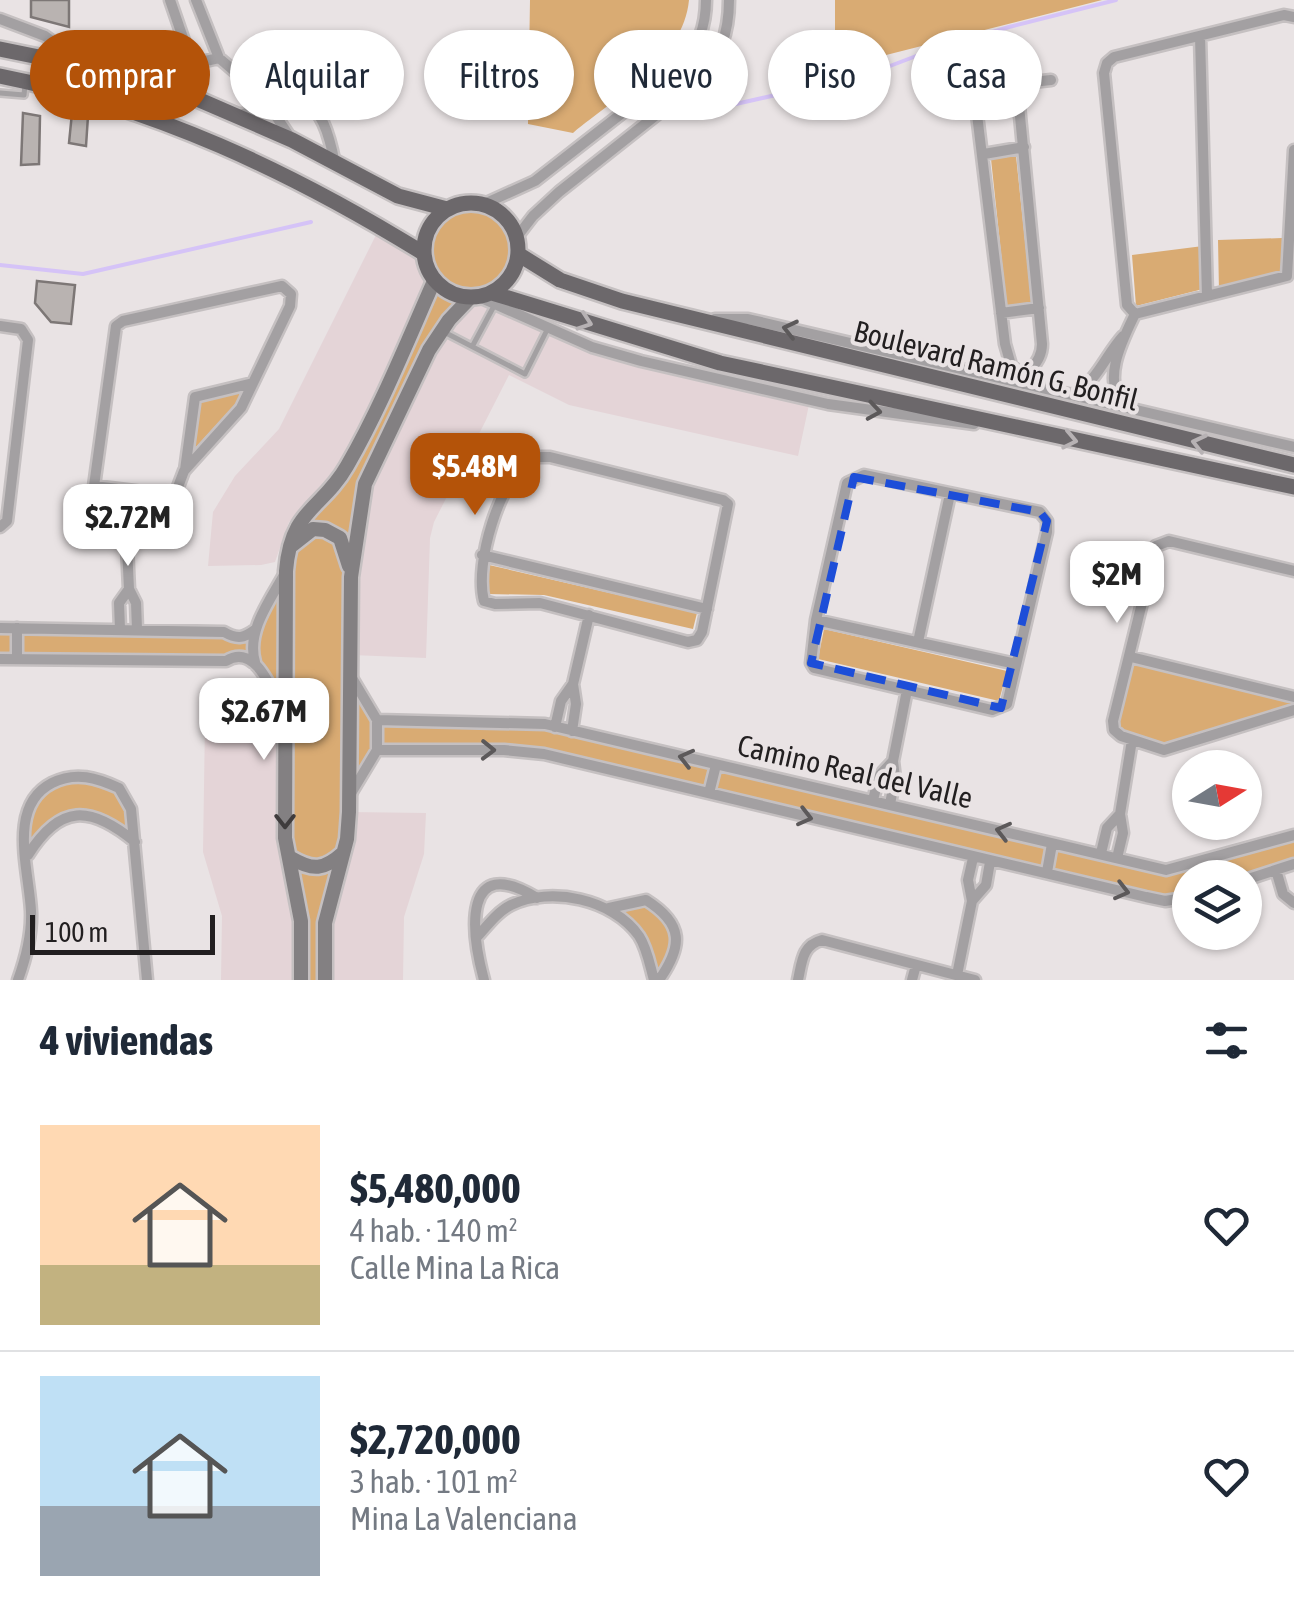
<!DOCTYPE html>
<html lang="es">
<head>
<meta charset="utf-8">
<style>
	body { margin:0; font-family:"Asap Condensed",sans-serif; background:#f2f2f3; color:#1f2937; height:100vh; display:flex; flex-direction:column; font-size:38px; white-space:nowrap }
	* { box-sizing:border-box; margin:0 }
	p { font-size:32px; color:#747a83 }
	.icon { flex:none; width:55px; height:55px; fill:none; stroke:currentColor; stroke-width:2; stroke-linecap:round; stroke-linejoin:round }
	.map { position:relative; height:980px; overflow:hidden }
	.side { display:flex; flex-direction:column; background:#fff; flex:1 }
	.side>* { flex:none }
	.top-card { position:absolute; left:30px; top:30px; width:1235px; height:90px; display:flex; gap:20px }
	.needle { width:65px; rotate:79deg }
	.fabs { position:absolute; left:1172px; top:750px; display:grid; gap:20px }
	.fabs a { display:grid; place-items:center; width:90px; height:90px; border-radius:50%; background:#fff; box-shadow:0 2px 8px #0004; font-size:50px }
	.scale { position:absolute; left:30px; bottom:25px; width:185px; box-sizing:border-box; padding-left:10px; border:5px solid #221f20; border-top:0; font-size:28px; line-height:35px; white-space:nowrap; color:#221f20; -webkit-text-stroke:8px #e9e3e4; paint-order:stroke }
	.price { position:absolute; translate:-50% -85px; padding:0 22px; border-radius:20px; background:#fff; color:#222; font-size:32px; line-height:65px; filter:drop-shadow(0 2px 5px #0008) }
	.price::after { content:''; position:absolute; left:50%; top:60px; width:30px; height:22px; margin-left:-15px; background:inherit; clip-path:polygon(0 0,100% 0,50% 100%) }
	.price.on { background:#b45309; color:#fff }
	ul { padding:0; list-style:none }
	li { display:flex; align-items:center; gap:30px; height:250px; padding:0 40px }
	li+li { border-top:2px solid #e0e1e3 }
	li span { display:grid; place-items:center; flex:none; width:280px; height:200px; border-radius:0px; color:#555 }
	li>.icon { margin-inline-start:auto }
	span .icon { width:120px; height:120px; fill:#fffc; stroke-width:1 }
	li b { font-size:42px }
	h2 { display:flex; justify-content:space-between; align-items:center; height:120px; padding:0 40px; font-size:42px }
	.pill { padding:0 35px; border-radius:45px; background:#fff; box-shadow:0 2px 8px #0004; font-size:35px; line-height:90px }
	.pill.on { background:#b45309; color:#fff }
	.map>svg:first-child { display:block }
	.built { fill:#e4d4d7 }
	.green { fill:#d9ab73 }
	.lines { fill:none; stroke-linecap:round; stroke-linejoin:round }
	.stream { stroke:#d5c3f7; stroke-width:4 }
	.building { fill:#b9b3b1; stroke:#7d7776; stroke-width:2.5 }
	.lane-casing { stroke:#c5c0c1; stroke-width:10 }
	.street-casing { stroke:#c5c0c1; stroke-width:15 }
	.secondary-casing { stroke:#c5c0c1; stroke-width:19 }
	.primary-casing { stroke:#c5c0c1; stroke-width:20 }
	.lane { stroke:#a3a0a2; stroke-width:5 }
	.street { stroke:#a3a0a2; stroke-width:10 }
	.secondary { stroke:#838082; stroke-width:14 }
	.primary { stroke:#6c686b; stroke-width:15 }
	.oneway { stroke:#b7b2b4 }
	.oneway2 { stroke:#5c595a }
	.oneway3 { stroke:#3f3c3d }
	.marked { fill:none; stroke:#1d4ed8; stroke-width:8; stroke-dasharray:20 12; stroke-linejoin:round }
	.labels { text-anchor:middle; stroke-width:8; stroke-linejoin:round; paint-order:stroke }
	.street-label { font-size:30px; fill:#221f20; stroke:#e9e3e4 }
</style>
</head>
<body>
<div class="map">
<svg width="1294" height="980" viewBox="0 0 1294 980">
	<rect width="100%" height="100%" fill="#e9e3e4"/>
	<path class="built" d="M380,227L423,253L434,281L346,470L316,501L289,522L275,562L261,565L208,566L213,512L235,476L279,429Z
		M470,298L592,347L810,400L798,456L569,405L509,375L434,522L430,538L426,658L352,655L358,517L429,350Z
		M205,722L286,725L301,980H221L222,916L203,852Z
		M349,812L426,813L424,854L404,917L403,980H325V923Z"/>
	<path class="green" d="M530,0H689C683,61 616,97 573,133L528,124Z
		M835,0H1102L835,68Z
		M1016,156L1032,307L1007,309L991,159Z
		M469,202L484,204L499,212L510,223L516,238L518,254L514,270L505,283L479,297L429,350L358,517L352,678L377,720L525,722L1166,870L1294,835V864L1245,878H1190V897L1165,901L544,754L378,750L350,795L332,888L325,980H301L291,858L286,716L255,662L0,659V628L238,632L256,629L285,580L294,543L346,470L434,281C413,245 428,210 469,202Z
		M1282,238V274L1219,291L1218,240Z
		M1203,246V289L1136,306L1132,255Z
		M235,389L242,397L196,447L193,445L198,398Z
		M98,488L171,498L164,520L97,519Z
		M489,565L697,613L693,629L544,595L488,594Z
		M824,629L1007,671L999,701L818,659Z
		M1131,657L1294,697V710L1164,750L1114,730Z
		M81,775L119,788L131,809L135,843L100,818L57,819L26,857C24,798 24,795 81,775Z
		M646,900L662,910L677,939L659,980L642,939L609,908Z"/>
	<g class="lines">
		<path class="stream" d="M687,115L869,74L924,53L1009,27L1116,0
			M0,265L83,274L311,222"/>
	</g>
	<path class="building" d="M31,0H69V27L31,17Z
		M23,113L40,116L39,164L21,165Z
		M72,113L88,116L86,146L69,143Z
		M37,281L75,285L71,324L51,322L35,303Z"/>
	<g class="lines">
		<defs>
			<path id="lane" d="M0,93L24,95L25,84
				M446,333L525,374L547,330
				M473,345L494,306"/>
			<path id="street" d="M170,0L192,64L188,95
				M196,0L219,58L261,94L292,140
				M0,19L45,36L84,64
				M1200,36L1207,296
				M192,64L219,58
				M1017,85L1042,344C1042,363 1027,369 1024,384
				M974,90L1005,344L1011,365L1024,378
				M947,91L1051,80
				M236,116C303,97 320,88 335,164
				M984,154L1024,147
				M484,204L535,181L680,68C698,48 706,27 706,0
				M516,238L533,216L559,192L698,82C720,57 729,34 729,0
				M282,286L291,294L290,306L241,408L184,471L164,524L156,527L93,522L94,486L116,326L123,321Z
				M479,297L592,347L641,361L828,404L974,424
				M1001,313L1039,308
				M1135,314L1127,305L1104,73L1107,63L1114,57L1284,15L1294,17
				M1135,314L1287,276L1294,150
				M715,319H748L1294,447
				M0,326L21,329L28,340L7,521L0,527
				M1074,394C1098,380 1105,356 1123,336
				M1123,406C1102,379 1122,341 1135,314
				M530,457H550L723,500L728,504L702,632L697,640L688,642L540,603L495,604L484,601C474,563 500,480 530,457Z
				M185,470L195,397L253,383
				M864,475L1040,512L1047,521V532L1007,704L992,710L814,668L811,663L816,620L847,483Z
				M94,486L175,496
				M126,526L129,589
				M482,555L707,609
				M1294,571L1169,541L1156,546L1113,721L1114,730L1121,736L1164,750L1294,710
				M816,620L1016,664
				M0,628L224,632C238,640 244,638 256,629
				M17,628V659
				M120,629L119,603L129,589L136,603L137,629
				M918,642L950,494
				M1131,657L1294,697
				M0,659L226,661C257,642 273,694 285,715
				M252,662H255C246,632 270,600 284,575
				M352,678L377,720L545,724L1166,870L1294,835
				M573,684L589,615
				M555,727L561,701L573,684L576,704L572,731
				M377,750V720
				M893,761L907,690
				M709,793L716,765
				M350,795L377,750H504L544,754L1146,897L1165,901L1190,897
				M873,800L879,776L893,761L895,778L890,804
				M1120,814L1132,740
				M1101,853L1107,828L1120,814L1123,833L1117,858
				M28,855C60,804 90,805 135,842
				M973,858L968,880L972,901L986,885L990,862
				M1276,870L1283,894L1294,903
				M1047,872L1052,844
				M1245,880L1294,864
				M609,908L646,900C684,924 683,946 659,980
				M477,937C487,926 497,912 511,905C551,886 613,899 639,936C647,948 650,966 654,980
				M957,975L972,901
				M18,980C26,958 32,935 31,911C29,870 7,806 52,783C76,771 97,778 119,788L131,809L147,980
				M484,980C471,932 462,852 537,898
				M798,980C802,962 802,945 822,940L975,980
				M912,980L916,965"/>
			<path id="secondary" d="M290,547L313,529L325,530L340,538L349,566
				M291,858C313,871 324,870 343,853
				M301,980V921L285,838L286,571C291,508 322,510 347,466C381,407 407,342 434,281
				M325,980V923L347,839L349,812L351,577L365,484L429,350L449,320L470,298"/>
			<path id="primary" d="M0,49L88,67L188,95L292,140L398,196L447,209
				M0,76C152,106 292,172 423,253
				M424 250a47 47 0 1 1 94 0a47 47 0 1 1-94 0Z
				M518,254L560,280L622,301L1294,465
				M492,293L720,363L1294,487"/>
		</defs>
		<use href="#lane" class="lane-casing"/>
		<use href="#street" class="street-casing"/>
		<use href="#secondary" class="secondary-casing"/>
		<use href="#primary" class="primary-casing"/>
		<use href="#lane" class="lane"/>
		<use href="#street" class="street"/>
		<use href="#secondary" class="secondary"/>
		<use href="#primary" class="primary"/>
	</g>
	<defs><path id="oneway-chevron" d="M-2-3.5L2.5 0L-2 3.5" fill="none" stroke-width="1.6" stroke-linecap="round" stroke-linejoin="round" transform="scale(2.5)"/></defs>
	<g class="oneway">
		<use href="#oneway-chevron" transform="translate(585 322) rotate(19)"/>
		<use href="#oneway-chevron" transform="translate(1070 440) rotate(12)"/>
		<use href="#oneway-chevron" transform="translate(1199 443) rotate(-167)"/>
	</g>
	<g class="oneway2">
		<use href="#oneway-chevron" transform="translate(790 329) rotate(-167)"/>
		<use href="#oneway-chevron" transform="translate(874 411) rotate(9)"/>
		<use href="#oneway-chevron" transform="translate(488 750) rotate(1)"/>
		<use href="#oneway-chevron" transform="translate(686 758) rotate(-166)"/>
		<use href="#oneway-chevron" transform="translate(805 817) rotate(14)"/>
		<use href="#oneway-chevron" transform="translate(1003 831) rotate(-166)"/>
		<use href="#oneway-chevron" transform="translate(1122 891) rotate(14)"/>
	</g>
	<use class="oneway3" href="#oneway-chevron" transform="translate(285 821) rotate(90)"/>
	<path class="marked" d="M854,477L1040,512L1047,521L1001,708L811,663Z"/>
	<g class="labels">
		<g class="street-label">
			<text transform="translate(996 366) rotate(14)" y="10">Boulevard Ramón G. Bonfil</text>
			<text transform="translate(855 772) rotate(13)" y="10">Camino Real del Valle</text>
		</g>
	</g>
</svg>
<div class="fabs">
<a><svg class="needle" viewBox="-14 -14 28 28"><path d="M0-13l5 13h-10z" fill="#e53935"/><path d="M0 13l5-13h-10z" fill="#747a83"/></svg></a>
<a><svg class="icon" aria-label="layers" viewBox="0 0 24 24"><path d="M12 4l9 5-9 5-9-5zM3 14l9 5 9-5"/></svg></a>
</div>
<div class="scale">100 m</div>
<b class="price on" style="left:475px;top:518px">$5.48M</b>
<b class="price" style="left:128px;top:569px">$2.72M</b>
<b class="price" style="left:1117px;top:626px">$2M</b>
<b class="price" style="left:264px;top:763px">$2.67M</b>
<div class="top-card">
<a class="pill on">Comprar</a>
<a class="pill">Alquilar</a>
<a class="pill">Filtros</a>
<a class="pill">Nuevo</a>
<a class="pill">Piso</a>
<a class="pill">Casa</a>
</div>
</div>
<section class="side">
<h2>4 viviendas<svg class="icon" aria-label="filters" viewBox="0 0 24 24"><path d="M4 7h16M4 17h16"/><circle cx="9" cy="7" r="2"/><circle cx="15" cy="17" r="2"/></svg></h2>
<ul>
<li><span style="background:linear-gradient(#ffd9b3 70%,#c2b280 0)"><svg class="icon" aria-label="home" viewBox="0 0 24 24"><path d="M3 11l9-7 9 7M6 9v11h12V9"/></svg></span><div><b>$5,480,000</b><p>4 hab. · 140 m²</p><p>Calle Mina La Rica</p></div><svg class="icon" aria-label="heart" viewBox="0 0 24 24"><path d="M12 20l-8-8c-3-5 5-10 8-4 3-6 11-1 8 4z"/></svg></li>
<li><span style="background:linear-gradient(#bfe0f5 65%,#9aa5b1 0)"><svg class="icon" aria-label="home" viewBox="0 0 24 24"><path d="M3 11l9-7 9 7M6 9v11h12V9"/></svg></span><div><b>$2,720,000</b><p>3 hab. · 101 m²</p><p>Mina La Valenciana</p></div><svg class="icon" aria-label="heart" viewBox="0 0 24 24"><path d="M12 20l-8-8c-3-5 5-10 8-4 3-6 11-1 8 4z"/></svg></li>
</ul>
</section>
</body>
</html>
